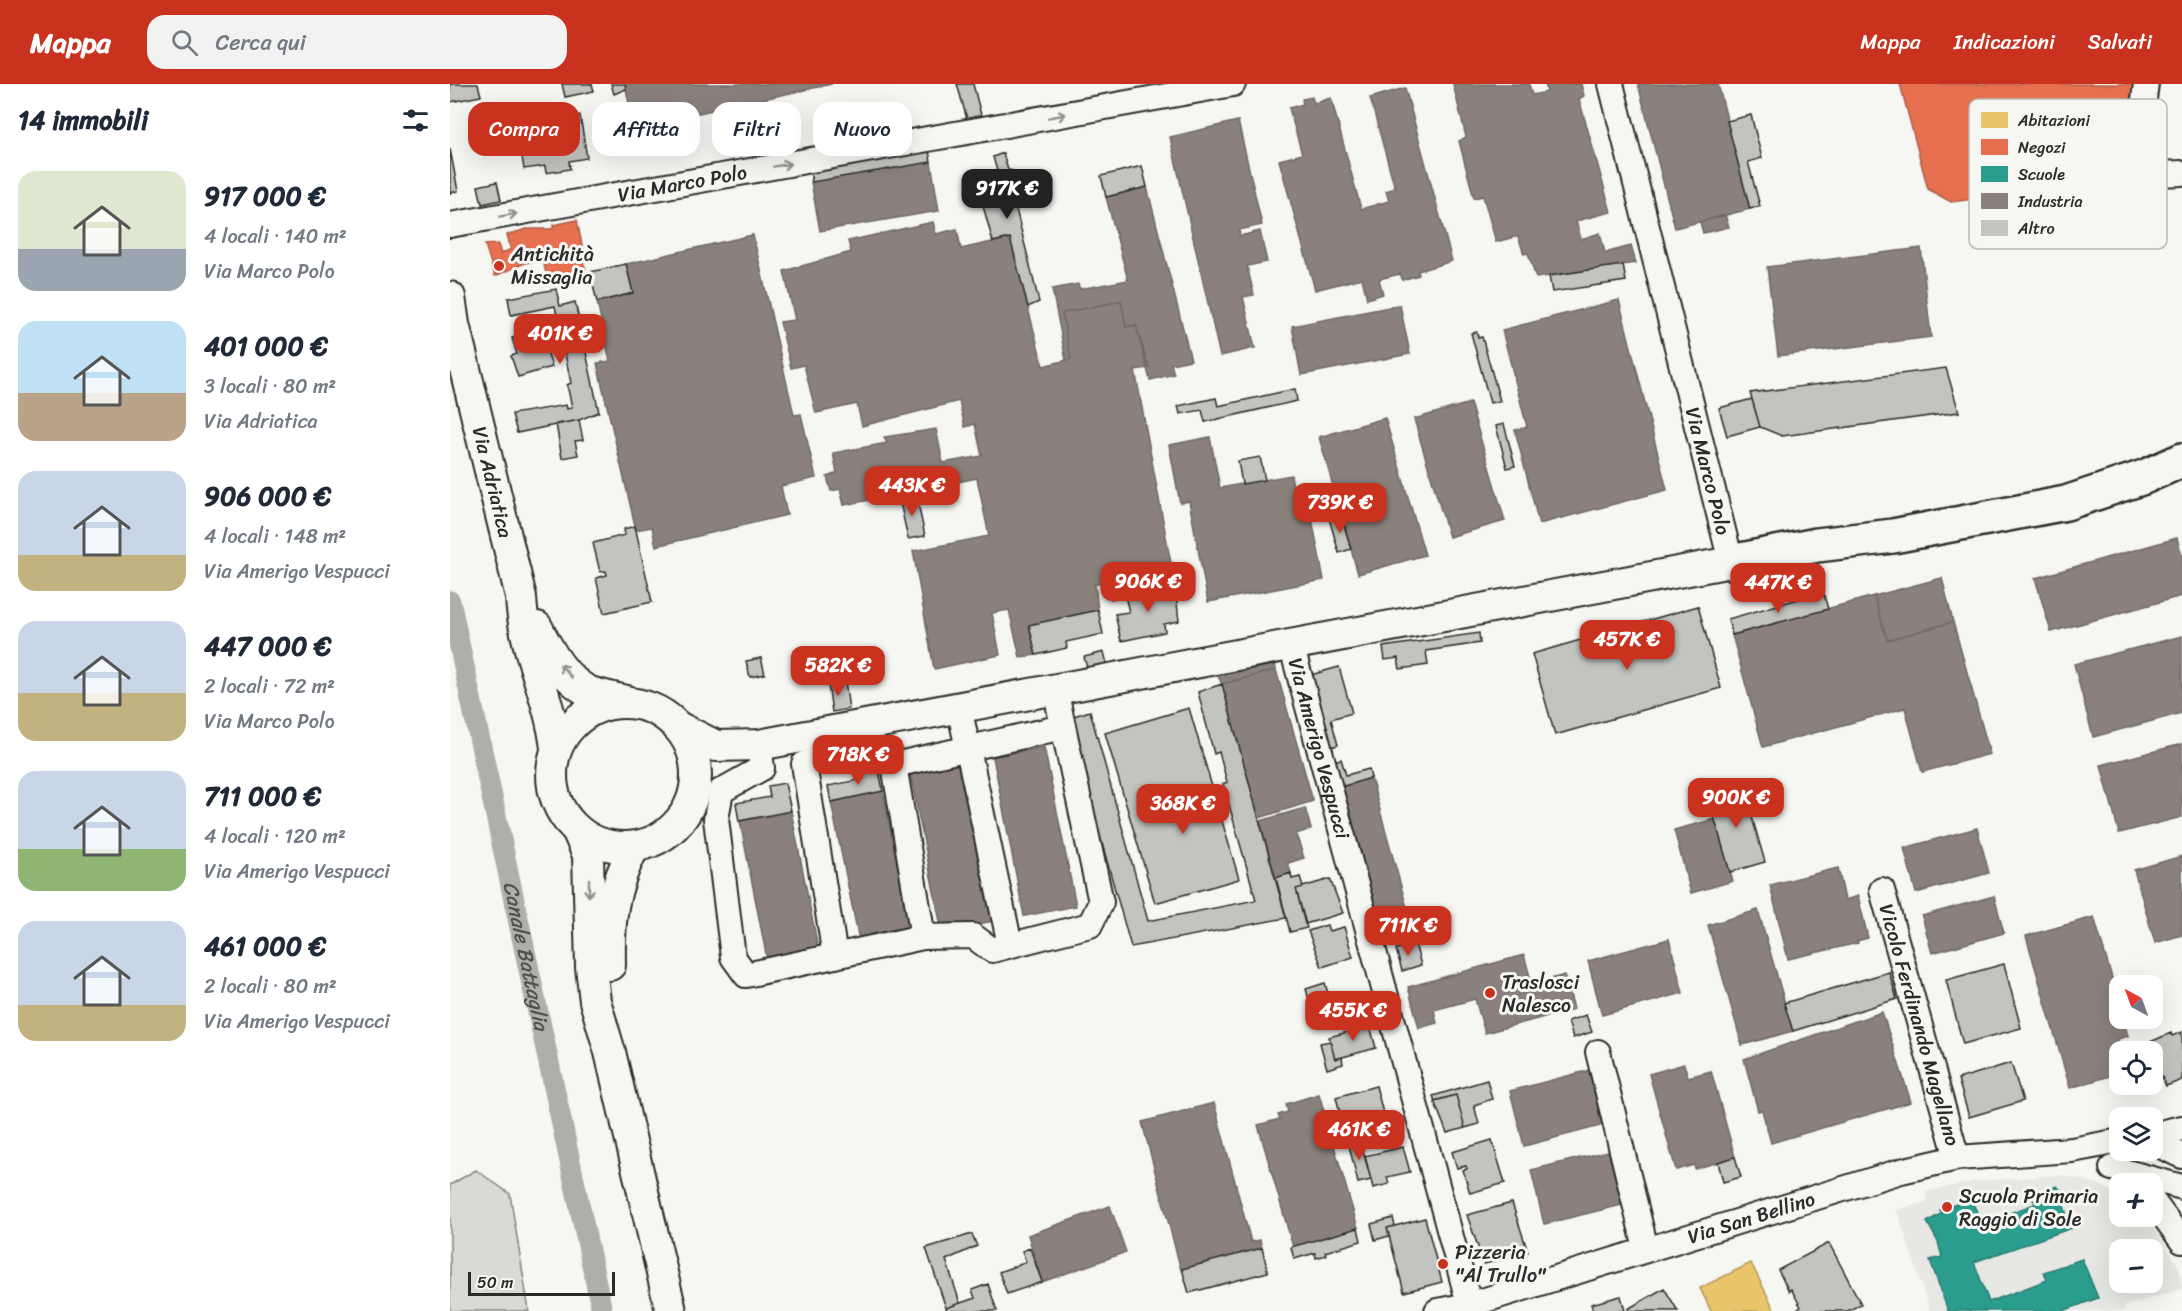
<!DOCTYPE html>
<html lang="it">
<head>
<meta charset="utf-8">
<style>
	body { margin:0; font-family:Sriracha,sans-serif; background:#f2f2f3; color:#1f2937; height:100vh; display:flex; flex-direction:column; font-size:22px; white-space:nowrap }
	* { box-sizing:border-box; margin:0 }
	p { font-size:20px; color:#747a83 }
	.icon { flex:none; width:33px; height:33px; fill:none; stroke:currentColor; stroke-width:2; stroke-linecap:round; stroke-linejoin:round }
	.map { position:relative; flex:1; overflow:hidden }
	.panel { display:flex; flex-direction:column; background:#fff; width:450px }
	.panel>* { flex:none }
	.hud { position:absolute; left:18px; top:18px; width:570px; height:54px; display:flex; gap:12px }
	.needle { width:39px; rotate:319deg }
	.buttons { position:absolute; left:1659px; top:891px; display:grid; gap:12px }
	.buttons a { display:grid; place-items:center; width:54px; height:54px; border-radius:12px; background:#fff; box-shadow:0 6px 24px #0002; font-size:30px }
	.scale { position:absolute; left:18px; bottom:15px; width:147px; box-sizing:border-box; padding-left:6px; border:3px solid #2b2b2b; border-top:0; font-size:16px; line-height:21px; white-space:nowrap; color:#2b2b2b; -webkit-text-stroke:4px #f6f6f2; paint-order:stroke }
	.price { position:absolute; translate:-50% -51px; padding:0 14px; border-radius:12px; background:#c8321e; color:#fff; font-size:20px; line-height:39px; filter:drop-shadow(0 2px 3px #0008) }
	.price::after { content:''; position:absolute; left:50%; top:36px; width:18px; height:14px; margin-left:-9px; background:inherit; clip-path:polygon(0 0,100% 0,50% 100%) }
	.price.on { background:#222; color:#fff }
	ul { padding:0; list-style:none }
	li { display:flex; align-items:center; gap:18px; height:150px; padding:0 18px }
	li span { display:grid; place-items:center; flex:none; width:168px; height:120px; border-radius:18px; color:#555 }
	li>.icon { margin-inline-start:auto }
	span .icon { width:72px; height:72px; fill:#fffc; stroke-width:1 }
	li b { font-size:26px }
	h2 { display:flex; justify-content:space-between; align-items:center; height:72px; padding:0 18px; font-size:26px }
	.chip { padding:0 21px; border-radius:18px; background:#fff; box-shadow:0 6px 24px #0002; font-size:21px; line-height:54px }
	.chip.on { background:#c8321e; color:#fff }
	header { display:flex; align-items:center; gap:36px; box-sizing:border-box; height:84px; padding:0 30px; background:#c8321e; color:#fff }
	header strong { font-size:28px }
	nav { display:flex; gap:33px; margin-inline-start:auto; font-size:21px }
	.search { width:420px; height:54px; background:#f2f2f3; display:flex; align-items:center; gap:15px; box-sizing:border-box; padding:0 21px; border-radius:18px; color:#747a83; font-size:22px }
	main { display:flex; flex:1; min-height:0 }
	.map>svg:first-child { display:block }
	.built { fill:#e7e7e3; fill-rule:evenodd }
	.green { fill:#d9d9d5; stroke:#828280; stroke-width:1.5 }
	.homes { fill:#e9c46a; stroke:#b09657; stroke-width:1.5 }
	.shops { fill:#e76f51; stroke:#af5b46; stroke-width:1.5 }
	.schools { fill:#2a9d8f; stroke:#2a7b71; stroke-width:1.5 }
	.industry { fill:#8a817c; stroke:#6e6764; stroke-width:1.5 }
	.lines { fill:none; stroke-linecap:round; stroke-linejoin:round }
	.canal { stroke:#aeaeab; stroke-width:21 }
	.building { fill:#c3c3c0; stroke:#2b2b2b; stroke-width:1.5 }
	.minor-casing { stroke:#2b2b2b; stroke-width:28 }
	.major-casing { stroke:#2b2b2b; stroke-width:34 }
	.highway-casing { stroke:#2b2b2b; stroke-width:38 }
	.minor { stroke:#f6f6f2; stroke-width:24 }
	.major { stroke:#f6f6f2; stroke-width:30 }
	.highway { stroke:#f6f6f2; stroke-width:33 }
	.oneway { stroke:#90908e }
	.poi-dot { fill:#c8321e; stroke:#f6f6f2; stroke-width:2 }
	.labels { text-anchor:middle; stroke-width:6; stroke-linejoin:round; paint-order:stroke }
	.street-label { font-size:20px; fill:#2b2b2b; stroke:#f6f6f2 }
	.poi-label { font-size:20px; fill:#2b2b2b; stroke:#f6f6f2; text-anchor:start }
	.water-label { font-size:21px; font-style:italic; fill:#525251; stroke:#f6f6f2 }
	.key { fill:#f6f6f2; stroke:#b9b9b6; stroke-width:1.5 }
	.key-label { font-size:16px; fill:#2b2b2b }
</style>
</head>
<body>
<header>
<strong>Mappa</strong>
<div class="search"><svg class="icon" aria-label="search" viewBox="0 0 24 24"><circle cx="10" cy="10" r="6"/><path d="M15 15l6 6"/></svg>Cerca qui</div>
<nav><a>Mappa</a><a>Indicazioni</a><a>Salvati</a></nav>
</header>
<main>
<section class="panel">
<h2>14 immobili<svg class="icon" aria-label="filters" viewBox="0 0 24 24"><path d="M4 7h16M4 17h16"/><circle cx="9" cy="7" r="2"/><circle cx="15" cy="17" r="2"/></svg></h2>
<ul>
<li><span style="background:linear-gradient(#dfe7d0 65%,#9aa5b1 0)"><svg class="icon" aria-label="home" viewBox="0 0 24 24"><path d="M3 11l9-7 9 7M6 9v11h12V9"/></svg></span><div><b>917 000 €</b><p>4 locali · 140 m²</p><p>Via Marco Polo</p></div></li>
<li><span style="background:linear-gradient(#bfe0f5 60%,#b9a48a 0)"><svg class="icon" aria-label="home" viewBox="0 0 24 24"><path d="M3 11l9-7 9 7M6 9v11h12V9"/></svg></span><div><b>401 000 €</b><p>3 locali · 80 m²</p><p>Via Adriatica</p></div></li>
<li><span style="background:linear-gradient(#c9d6e8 70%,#c2b280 0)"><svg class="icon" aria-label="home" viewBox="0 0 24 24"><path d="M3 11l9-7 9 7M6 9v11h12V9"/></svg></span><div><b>906 000 €</b><p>4 locali · 148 m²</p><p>Via Amerigo Vespucci</p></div></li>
<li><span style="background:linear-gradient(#c9d6e8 60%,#c2b280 0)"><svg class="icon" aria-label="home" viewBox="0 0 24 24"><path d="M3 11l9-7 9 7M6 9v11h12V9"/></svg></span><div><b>447 000 €</b><p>2 locali · 72 m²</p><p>Via Marco Polo</p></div></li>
<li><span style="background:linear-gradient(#c9d6e8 65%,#8fb573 0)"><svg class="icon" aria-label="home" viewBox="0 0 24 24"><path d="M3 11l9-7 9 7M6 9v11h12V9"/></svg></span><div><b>711 000 €</b><p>4 locali · 120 m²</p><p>Via Amerigo Vespucci</p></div></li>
<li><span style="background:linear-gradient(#c9d6e8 70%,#c2b280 0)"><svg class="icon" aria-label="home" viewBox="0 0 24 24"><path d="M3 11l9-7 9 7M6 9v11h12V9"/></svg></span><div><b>461 000 €</b><p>2 locali · 80 m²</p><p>Via Amerigo Vespucci</p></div></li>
</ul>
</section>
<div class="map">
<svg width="1732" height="1227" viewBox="0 0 1732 1227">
	<rect width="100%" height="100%" fill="#f6f6f2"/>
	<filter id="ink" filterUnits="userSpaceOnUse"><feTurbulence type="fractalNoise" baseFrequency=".0167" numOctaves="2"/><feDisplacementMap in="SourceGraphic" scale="12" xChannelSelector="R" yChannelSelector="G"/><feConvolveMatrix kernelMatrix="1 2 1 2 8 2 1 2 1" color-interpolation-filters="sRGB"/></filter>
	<g filter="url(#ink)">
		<path class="built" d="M1611,1091L1649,1100L1669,1112L1670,1132L1694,1133L1701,1139L1729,1183L1732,1205L1675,1222V1227H1480L1447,1126L1478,1117L1475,1108L1525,1097ZM1670,1166H1702V1198H1670Z"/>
		<path class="green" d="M26,1086L60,1110L79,1227H0V1101Z"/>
		<path class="homes" d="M1301,1179L1325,1227H1261L1250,1204Z"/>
		<path class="shops" d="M1450,0H1685L1673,96L1501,118L1478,105Z
			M127,136L134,171H130L136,185L114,189L115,196L98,200L93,175L75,179L45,192L35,161L48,160L51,170L61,165L57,151L76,145H103V141Z"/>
		<path class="schools" d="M1607,1102L1617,1114L1612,1117L1622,1144L1524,1178L1539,1218L1597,1196L1594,1188L1632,1175L1648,1214L1613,1227H1498L1480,1176L1492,1173L1488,1158L1477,1138L1492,1129L1490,1126L1521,1115L1532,1139L1585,1120L1582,1113Z"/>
		<path class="industry" d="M175,0H382L184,43Z
			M1003,0H1079L1082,11L1097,8L1095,0H1131L1134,12L1129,15L1161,128L1126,137L1131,155L1150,149L1155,169L1181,162L1186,179L1086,194L1078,169L1074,170L1068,152L1046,158L1033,112L1024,114L1009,57L1016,53Z
			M1188,0H1268L1300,125L1225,144Z
			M955,4L1002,177L968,187L969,191L952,196L950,190L929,195L933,210L917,215L912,194L865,206L829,76L852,70L839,24L853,20L852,15L862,13L864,19L881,14L911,125L939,117L936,107L945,104L920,14Z
			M788,37L812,141L789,146L790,152L810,147L817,178L797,182L804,211L793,213L805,264L770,272L720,53Z
			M481,78L489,127L370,147L361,98Z
			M697,103L741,276L721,280L724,290L700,296L686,241L676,243L671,217L612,229L621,275L616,276L602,205L628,200L630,205L678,196L656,113Z
			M1275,131L1279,143L1253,149L1250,138Z
			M483,138L486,150L507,145L511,165L560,154L593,282L621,275L612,229L671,217L676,243L686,241L699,284L685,286L725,501L661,515L658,500H645L648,526L579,541L586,571L570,573L559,526L542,529L550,571L484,585L463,467L539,452L527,394L394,421L390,405L381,407L377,393L387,389L383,369L437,359L434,353L486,345L493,379L532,372L525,340L515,343L509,317L412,342L407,320L366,329L354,281L341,284L330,238L345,236L334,187L401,168L398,157Z
			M303,151L344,331L351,330L366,394L331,402L337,431L206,462L202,443L186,446L147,279L160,277L147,218L183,209L176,180Z
			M1471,164L1481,253L1328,272L1317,183Z
			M1169,216L1217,406L1089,440L1065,346L1077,343L1052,246Z
			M950,221L960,270L851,291L842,242Z
			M1020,319L1055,437L999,453L964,335Z
			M935,334L975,471L908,490L869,353Z
			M760,353L770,404L841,391L848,427L860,425L874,496L758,518L739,417L730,419L719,361Z
			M1727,454L1732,472V512L1601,548L1585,494Z
			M1492,494L1503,538L1437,556L1424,512Z
			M1424,512L1437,556L1503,538L1540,670L1472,688L1455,624L1313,663L1282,551Z
			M1732,552V629L1643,653L1624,580Z
			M825,578L826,586L772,600L767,590Z
			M826,586L863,717L809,734L772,600Z
			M1732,660V733L1669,749L1651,681Z
			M594,663L626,822L574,832L543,673Z
			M512,678L544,837L492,847L460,689Z
			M921,694L957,824L922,834L887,704Z
			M433,707L460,845L409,856L381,718Z
			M855,724L861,745L846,750L854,774L838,779L841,789L826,794L810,737Z
			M341,727L368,864L317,875L290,737Z
			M1265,735L1283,797L1241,809L1224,746Z
			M1527,744L1539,789L1466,809L1454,764Z
			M1732,772V851L1705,859L1684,786Z
			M1388,784L1395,816L1408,812L1418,854L1407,857L1408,859L1338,875L1320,801Z
			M1544,812L1554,849L1482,869L1472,832Z
			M1308,826L1343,947L1292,961L1258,841Z
			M1644,833L1670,921V934H1673L1678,952L1668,955L1671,968L1670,989L1620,1004L1576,852Z
			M1219,855L1233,909L1152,931L1138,877Z
			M1074,871L1082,900L1115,891L1124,925L1035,949L1025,915L984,926L987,939L969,944L958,903Z
			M1432,928L1461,1018L1321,1059L1312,1026L1308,1027L1294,975Z
			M1234,980L1238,993L1261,987L1285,1073L1245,1085L1244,1081L1226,1086L1199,990Z
			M1140,986L1154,1041L1074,1062L1060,1007Z
			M869,1010L908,1144L843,1163L808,1041L830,1035L828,1031L838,1028L836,1020Z
			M764,1019L801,1158L810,1156L812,1164L731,1186L692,1038Z
			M1163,1066L1176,1120L1094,1140L1081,1086Z
			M660,1122L676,1168L592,1198L578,1151Z"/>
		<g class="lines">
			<path class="canal" id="s1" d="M0,517L152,1227"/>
		</g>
		<path class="building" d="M0,0H28L31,12L0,18Z
			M112,0H142L144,7L115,13Z
			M161,0H175L176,5L164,10Z
			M507,0H523L531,31L517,35Z
			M130,31L137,74L119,77L120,85L96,89L95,82L74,85L67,42Z
			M1301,31L1312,74L1298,78L1310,122L1300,125L1277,37Z
			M0,65L8,107L0,109Z
			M479,67L481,78L362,98L360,87Z
			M553,69L558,86L563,87L567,107L562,109L589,218L578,223L560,154L543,158L527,100L539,96L535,90L547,87L543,73Z
			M692,82L697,103L656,113L651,92Z
			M47,98L51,116L32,120L28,102Z
			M176,180L183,209L147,218L140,188Z
			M1173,181L1176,197L1102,208L1099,192Z
			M106,205L110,222L125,218L149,328L129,336L67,349L62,330L116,321L117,325L122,323L117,301L121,299L105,222L61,231L58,214Z
			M91,246L102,283L68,293L61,272L67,270L62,254Z
			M1027,248L1028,254L1032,253L1050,317L1040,319L1021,249Z
			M1496,284L1509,328L1332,352L1310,343L1300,309Z
			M845,305L847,317L755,338L752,326L730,330L728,322L766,314L768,322Z
			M1302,315L1310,343L1277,352L1269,324Z
			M129,336L133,356L125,357L128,371L112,374L106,340Z
			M1054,340L1065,382L1057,384L1046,342Z
			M810,373L815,396L792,400L788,377Z
			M466,410L475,452L458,455L449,413Z
			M891,431L901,465L889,469L879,434Z
			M185,442L202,518L154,529L146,494L157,491L156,487L150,488L143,459L175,451L174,445Z
			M725,501L729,537L714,540L715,548L671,557L665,530L679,528L675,512Z
			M1373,508L1378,525L1282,551L1278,535Z
			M1248,522L1271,604L1105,651L1082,570Z
			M648,526L653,550L616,558L617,564L586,571L579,541Z
			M1029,549L1030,559L976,567L978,581L950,585L948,574L935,576L933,563Z
			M654,568L657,580L637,584L634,573Z
			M311,574L315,590L300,593L296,577Z
			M889,583L902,629L881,635L888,661L877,664L857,592Z
			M395,597L399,625L382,628L378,600Z
			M772,600L836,834L681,863L617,634L640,627L698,837L806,816L773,700L777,698L769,668L764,670L748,608Z
			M739,624L789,795L705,819L655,649Z
			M891,675L896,691L919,685L921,694L887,704L880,678Z
			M428,681L433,707L381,718L378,702L413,695L411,685Z
			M335,699L341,727L289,737L286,719L320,713L318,702Z
			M1293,702L1315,778L1280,788L1258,712Z
			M841,789L842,795L850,793L853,803L846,805L857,844L840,848L826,794Z
			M880,795L893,829L855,840L846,805Z
			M877,841L879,847L894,843L903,873L872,883L858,847Z
			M965,860L971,881L952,887L946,865Z
			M1554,880L1571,944L1513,960L1496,896Z
			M1439,888L1447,915L1343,947L1334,919Z
			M875,899L881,920L862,926L856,905Z
			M1136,931L1142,948L1123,954L1118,937Z
			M920,942L926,964L885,975L879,953Z
			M1732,948V996L1716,1002L1698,959L1721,949L1722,952Z
			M880,957L885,975L892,973L893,980L877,985L870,959Z
			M1561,979L1573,1017L1519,1033L1508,995Z
			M1037,996L1042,1015L1024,1021L1029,1040L1015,1044L1006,1011L985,1017L983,1012Z
			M926,1002L938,1048L910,1055L903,1030L891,1033L886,1013Z
			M1006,1011L1015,1044L997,1049L984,1017Z
			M909,1053L921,1096L908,1099L898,1057Z
			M1042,1056L1055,1099L1020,1109L1013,1086L1017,1085L1016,1082L1007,1084L1002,1068Z
			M953,1063L960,1088L937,1093L939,1100L923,1104L915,1072Z
			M1285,1073L1291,1093L1273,1098L1268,1078Z
			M1062,1119L1078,1168L1034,1180L1017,1131Z
			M943,1134L945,1142L937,1144L939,1152L925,1156L921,1140Z
			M975,1134L992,1198L954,1208L937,1144Z
			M908,1144L911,1157L875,1168L876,1171L866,1174L865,1169L844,1175L841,1163Z
			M522,1150L527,1162L496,1176L510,1219L496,1224L476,1164Z
			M1379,1159L1411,1220L1398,1227H1349L1348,1225L1351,1223L1341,1205L1339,1207L1328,1186Z
			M580,1164L592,1198L557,1210L549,1188L576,1178L572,1167Z
			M812,1164L818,1188L739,1209L732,1185Z
			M538,1200L547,1227H497L496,1224L525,1214L522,1206Z
			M1214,1204L1228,1227H1180L1178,1225Z
			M1171,1212L1175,1227H1143L1141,1220Z"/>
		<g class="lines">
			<defs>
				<g id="minor">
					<path id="s2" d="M1161,0L1281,478"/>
					<path d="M1696,0L1684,91L1732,89"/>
					<path id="s3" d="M0,141L783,0"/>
					<path id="s4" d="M841,560L1021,1227"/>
					<path d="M509,623L560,861"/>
					<path d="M309,661L312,684L271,707L266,735L283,873L296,891L473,853L523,852L542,866L640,841L651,818L605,605"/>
					<path id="s5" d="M1432,806L1507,1074"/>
					<path d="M473,853L444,681L613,643"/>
					<path d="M385,872L354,680L392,669L388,646"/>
					<path d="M1148,968L1196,1165"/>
					<path d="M1702,1051L1732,1044"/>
					<path d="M1702,1058L1732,1072"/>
					<path d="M1662,1084L1732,1103"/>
					<path d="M1702,1116L1732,1157"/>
					<path id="s6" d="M987,1227L1019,1221L1451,1087L1507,1074L1622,1066L1670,1057"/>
				</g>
				<g id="major">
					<path id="s7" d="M0,213L4,240L71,513C73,565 100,612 106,664"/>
					<path d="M87,543C99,567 115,597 140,608C152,612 165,614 177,617"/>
					<circle cx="174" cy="691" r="72"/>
					<path d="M228,643L266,662L309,661L1281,478"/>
					<path d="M128,748L138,771L141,883L145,917L160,968L221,1227"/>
					<path d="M160,881C159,835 162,805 184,763"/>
				</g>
				<path id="highway" d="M1281,478L1367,461L1443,452L1616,419L1694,393L1732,376"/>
			</defs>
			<use href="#minor" class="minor-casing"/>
			<use href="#major" class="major-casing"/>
			<use href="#highway" class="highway-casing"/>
			<use href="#minor" class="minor"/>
			<use href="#major" class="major"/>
			<use href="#highway" class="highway"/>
		</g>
		<defs><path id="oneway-shaft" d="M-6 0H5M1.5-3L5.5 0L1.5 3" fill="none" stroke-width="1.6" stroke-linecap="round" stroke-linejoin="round" transform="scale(1.5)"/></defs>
		<g class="oneway">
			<use href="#oneway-shaft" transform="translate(607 32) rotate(-10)"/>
			<use href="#oneway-shaft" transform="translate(332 81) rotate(-10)"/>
			<use href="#oneway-shaft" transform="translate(58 131) rotate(-10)"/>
			<use href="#oneway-shaft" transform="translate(116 587) rotate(-131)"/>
			<use href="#oneway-shaft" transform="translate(139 804) rotate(90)"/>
		</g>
	</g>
	<g class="poi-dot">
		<circle cx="49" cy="182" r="6"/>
		<circle cx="1040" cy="909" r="6"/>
		<circle cx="1497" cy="1123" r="6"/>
		<circle cx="993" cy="1180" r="6"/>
	</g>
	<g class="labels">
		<g class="street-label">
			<text dy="7" stroke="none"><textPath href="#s3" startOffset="236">Via Marco Polo</textPath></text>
			<text dy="7" stroke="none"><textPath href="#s2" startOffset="399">Via Marco Polo</textPath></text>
			<text dy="7" stroke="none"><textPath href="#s7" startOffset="190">Via Adriatica</textPath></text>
			<text dy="7" stroke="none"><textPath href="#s4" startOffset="108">Via Amerigo Vespucci</textPath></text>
			<text dy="7" stroke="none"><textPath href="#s5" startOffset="140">Vicolo Ferdinando Magellano</textPath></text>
			<text dy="7" stroke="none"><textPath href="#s6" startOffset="328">Via San Bellino</textPath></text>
		</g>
		<g class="poi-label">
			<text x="61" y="177">Antichità<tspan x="61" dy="23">Missaglia</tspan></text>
			<text x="1052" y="905">Traslosci<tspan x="1052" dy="23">Nalesco</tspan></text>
			<text x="1509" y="1119">Scuola Primaria<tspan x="1509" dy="23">Raggio di Sole</tspan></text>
			<text x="1005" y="1175">Pizzeria<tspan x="1005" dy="23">"Al Trullo"</tspan></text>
		</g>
		<g class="water-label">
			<text dy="7" stroke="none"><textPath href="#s1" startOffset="363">Canale Battaglia</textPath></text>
		</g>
	</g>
	<rect x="1519" y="15" width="198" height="150" rx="9" class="key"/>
	<rect x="1531" y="28" width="27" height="16" fill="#e9c46a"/>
	<rect x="1531" y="55" width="27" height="16" fill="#e76f51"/>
	<rect x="1531" y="82" width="27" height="16" fill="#2a9d8f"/>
	<rect x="1531" y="109" width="27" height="16" fill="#8a817c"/>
	<rect x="1531" y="136" width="27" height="16" fill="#c3c3c0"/>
	<g class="key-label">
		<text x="1568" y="42">Abitazioni</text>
		<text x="1568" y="69">Negozi</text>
		<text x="1568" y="96">Scuole</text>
		<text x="1568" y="123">Industria</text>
		<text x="1568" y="150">Altro</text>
	</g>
</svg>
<div class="buttons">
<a><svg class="needle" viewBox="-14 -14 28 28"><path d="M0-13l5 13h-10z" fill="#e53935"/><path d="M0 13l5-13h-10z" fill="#747a83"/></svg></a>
<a><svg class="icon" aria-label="locate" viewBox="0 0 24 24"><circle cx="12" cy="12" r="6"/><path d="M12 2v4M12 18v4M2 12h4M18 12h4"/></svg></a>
<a><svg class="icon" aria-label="layers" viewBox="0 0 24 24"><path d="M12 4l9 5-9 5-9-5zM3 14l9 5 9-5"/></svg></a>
<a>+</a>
<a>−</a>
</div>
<div class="scale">50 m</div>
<b class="price on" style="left:557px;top:136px">917K €</b>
<b class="price" style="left:110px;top:281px">401K €</b>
<b class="price" style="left:462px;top:433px">443K €</b>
<b class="price" style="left:890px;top:450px">739K €</b>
<b class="price" style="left:698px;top:529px">906K €</b>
<b class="price" style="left:1328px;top:530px">447K €</b>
<b class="price" style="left:1177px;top:587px">457K €</b>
<b class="price" style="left:388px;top:613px">582K €</b>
<b class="price" style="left:408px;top:702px">718K €</b>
<b class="price" style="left:1286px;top:745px">900K €</b>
<b class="price" style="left:733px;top:751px">368K €</b>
<b class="price" style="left:958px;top:873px">711K €</b>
<b class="price" style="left:903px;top:958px">455K €</b>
<b class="price" style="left:909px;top:1077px">461K €</b>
<div class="hud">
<a class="chip on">Compra</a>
<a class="chip">Affitta</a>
<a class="chip">Filtri</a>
<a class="chip">Nuovo</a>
</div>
</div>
</main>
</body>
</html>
